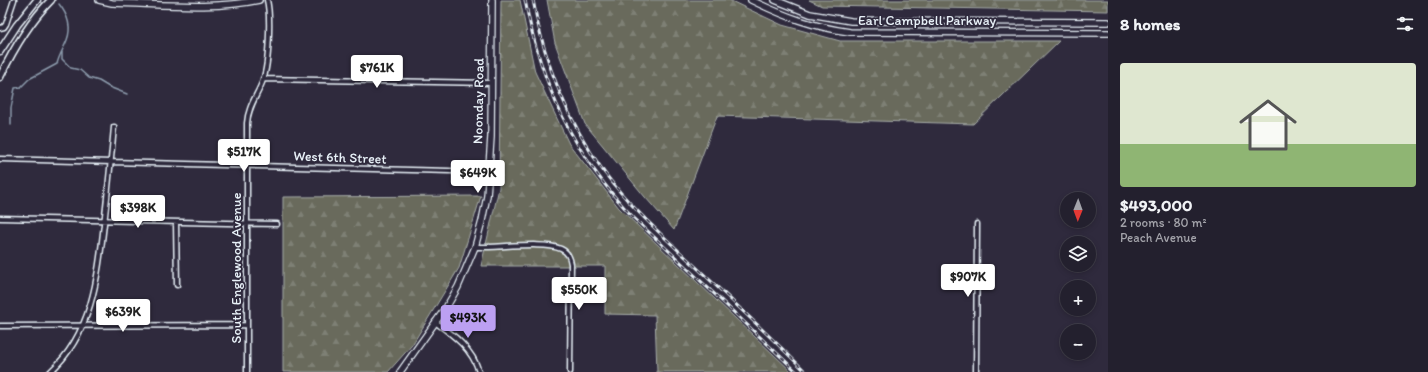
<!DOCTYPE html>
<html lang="en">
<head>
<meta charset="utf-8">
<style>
	body { margin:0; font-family:Itim,sans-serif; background:#2f2d3a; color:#f1f3f6; height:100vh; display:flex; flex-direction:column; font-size:15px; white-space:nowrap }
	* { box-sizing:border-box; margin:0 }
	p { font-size:13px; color:#a3a3aa }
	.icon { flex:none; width:22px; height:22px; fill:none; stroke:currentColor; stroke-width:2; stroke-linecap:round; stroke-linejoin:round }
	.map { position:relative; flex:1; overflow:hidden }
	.side { display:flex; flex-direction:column; background:#23202e; width:320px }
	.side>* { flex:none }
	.needle { width:26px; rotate:181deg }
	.fabs { position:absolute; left:1060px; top:192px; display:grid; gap:8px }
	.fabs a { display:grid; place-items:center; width:36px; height:36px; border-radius:50%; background:#23202e; box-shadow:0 2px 6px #0003,0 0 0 1px #403e4a; font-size:20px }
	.price { position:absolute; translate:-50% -34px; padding:0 9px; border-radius:4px; background:#fff; color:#222; font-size:13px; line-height:26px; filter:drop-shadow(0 1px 2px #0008) }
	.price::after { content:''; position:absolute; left:50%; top:24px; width:12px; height:9px; margin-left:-6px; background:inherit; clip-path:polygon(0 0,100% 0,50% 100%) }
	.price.current { background:#bca0f2; color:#111 }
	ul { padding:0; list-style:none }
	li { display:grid; align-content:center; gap:8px; height:212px; padding:0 12px }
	li span { display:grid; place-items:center; height:124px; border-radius:4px; color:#555 }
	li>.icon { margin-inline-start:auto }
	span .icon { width:72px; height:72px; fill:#fffc; stroke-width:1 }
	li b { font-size:17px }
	h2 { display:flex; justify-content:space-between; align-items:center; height:48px; padding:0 12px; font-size:17px }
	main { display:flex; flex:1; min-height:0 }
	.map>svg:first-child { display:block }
	.forest { fill:url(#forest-firs); stroke:#a8aeaa }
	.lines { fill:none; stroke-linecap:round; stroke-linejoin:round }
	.stream { stroke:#8d9cad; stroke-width:1.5 }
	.street-casing { stroke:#e8f1f8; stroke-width:7 }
	.secondary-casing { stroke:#e8f1f8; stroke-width:8 }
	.primary-casing { stroke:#e8f1f8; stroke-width:9 }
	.street { stroke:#2f2a3d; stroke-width:4 }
	.secondary { stroke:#2f2a3d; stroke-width:5.5 }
	.primary { stroke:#2f2a3d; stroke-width:6 }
	.rail-casing { stroke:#e8f1f8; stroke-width:3 }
	.rail { stroke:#2f2a3d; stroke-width:1.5; stroke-dasharray:4.5; stroke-linecap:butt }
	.labels { text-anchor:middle; stroke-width:3.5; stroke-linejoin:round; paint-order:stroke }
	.street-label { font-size:14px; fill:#e8f1f8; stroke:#2f2a3d }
</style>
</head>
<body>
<main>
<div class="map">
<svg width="1108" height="372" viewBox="0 0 1108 372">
	<defs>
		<pattern id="forest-firs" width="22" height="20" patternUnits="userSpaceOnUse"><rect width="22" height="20" fill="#696a5c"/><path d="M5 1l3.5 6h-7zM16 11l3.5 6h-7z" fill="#7e8074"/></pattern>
	</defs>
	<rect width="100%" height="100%" fill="#2f2a3d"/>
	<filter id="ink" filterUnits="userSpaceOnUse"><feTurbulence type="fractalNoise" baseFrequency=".025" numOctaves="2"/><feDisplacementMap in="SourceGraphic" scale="8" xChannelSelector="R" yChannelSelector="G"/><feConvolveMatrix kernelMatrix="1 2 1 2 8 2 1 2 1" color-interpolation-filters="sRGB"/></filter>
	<g filter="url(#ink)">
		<path class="forest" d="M501,0H520L535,72L569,144L619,208L792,372H657L655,315L605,314V266H481L499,188Z
			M547,0H729L782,25L840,41H1059L973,124L717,116L674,230L645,197L585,124L555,43Z
			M809,0H1108V11L822,6Z
			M481,196L459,268L412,345L388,372H283V197Z"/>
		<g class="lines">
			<path class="stream" d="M62,52V59L71,68L80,70L89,78L99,81L109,87L127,94
				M11,125V108L15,88L21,87L29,79L57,64C59,55 64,48 67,40C72,27 67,14 59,4"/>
			<defs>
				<path id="street" d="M0,28L4,27L6,24L14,0
					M263,79L491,83
					M0,159L488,172
					M0,218L277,224
					M176,222L177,285
					M475,247C496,248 546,241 561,249C568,252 570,257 571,264L570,372
					M435,322C454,335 473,350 479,372
					M0,326L247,325
					M50,372C92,334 98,277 104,224C108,191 111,159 114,127
					M247,372V123C248,106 258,95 263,80C269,64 271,16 267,0
					M976,372L977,224"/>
				<path id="secondary" d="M99,0L112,3C159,4 213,10 259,0
					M751,0C784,16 813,27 850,32L1108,33
					M775,0L810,14L851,21L1108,22
					M400,372L447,306L458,287L475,247L482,221L487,196L491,137L492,0"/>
				<path id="primary" d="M0,51L17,25L37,0
					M0,77C13,50 30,21 51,0"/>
			</defs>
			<use href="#street" class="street-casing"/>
			<use href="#secondary" class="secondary-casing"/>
			<use href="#primary" class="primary-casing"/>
			<use href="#street" class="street"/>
			<use href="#secondary" class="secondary"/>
			<use href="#primary" class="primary"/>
			<defs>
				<path id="rail" d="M525,0C541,85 574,156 634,218L797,372
					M533,0C544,62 567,120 604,172C630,207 663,236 694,265C732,301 770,336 806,372"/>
			</defs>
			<use href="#rail" class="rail-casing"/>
			<use href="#rail" class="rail"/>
		</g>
	</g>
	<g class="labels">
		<g class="street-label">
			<text x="927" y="25">Earl Campbell Parkway</text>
			<text transform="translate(478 101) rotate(-89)" y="5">Noonday Road</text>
			<text transform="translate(340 157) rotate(2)" y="5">West 6th Street</text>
			<text transform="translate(236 268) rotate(-90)" y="5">South Englewood Avenue</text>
		</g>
	</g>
</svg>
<div class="fabs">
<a><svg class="needle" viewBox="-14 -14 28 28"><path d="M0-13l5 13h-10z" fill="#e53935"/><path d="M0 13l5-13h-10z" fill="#a3a3aa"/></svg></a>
<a><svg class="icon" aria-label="layers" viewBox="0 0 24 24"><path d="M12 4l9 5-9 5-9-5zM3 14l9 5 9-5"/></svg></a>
<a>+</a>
<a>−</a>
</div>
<b class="price" style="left:377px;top:89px">$761K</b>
<b class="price" style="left:244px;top:173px">$517K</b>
<b class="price" style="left:478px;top:194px">$649K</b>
<b class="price" style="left:138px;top:229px">$398K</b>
<b class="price" style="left:968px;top:298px">$907K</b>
<b class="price" style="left:579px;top:311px">$550K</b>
<b class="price" style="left:123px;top:333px">$639K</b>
<b class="price current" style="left:468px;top:339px">$493K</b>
</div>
<section class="side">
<h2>8 homes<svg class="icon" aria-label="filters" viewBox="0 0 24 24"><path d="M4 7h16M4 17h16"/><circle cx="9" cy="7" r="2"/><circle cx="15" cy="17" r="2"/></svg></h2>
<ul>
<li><span style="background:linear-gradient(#dfe7d0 65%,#8fb573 0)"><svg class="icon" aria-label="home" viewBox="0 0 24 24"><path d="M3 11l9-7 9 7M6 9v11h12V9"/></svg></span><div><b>$493,000</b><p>2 rooms · 80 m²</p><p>Peach Avenue</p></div></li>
</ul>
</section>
</main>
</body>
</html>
